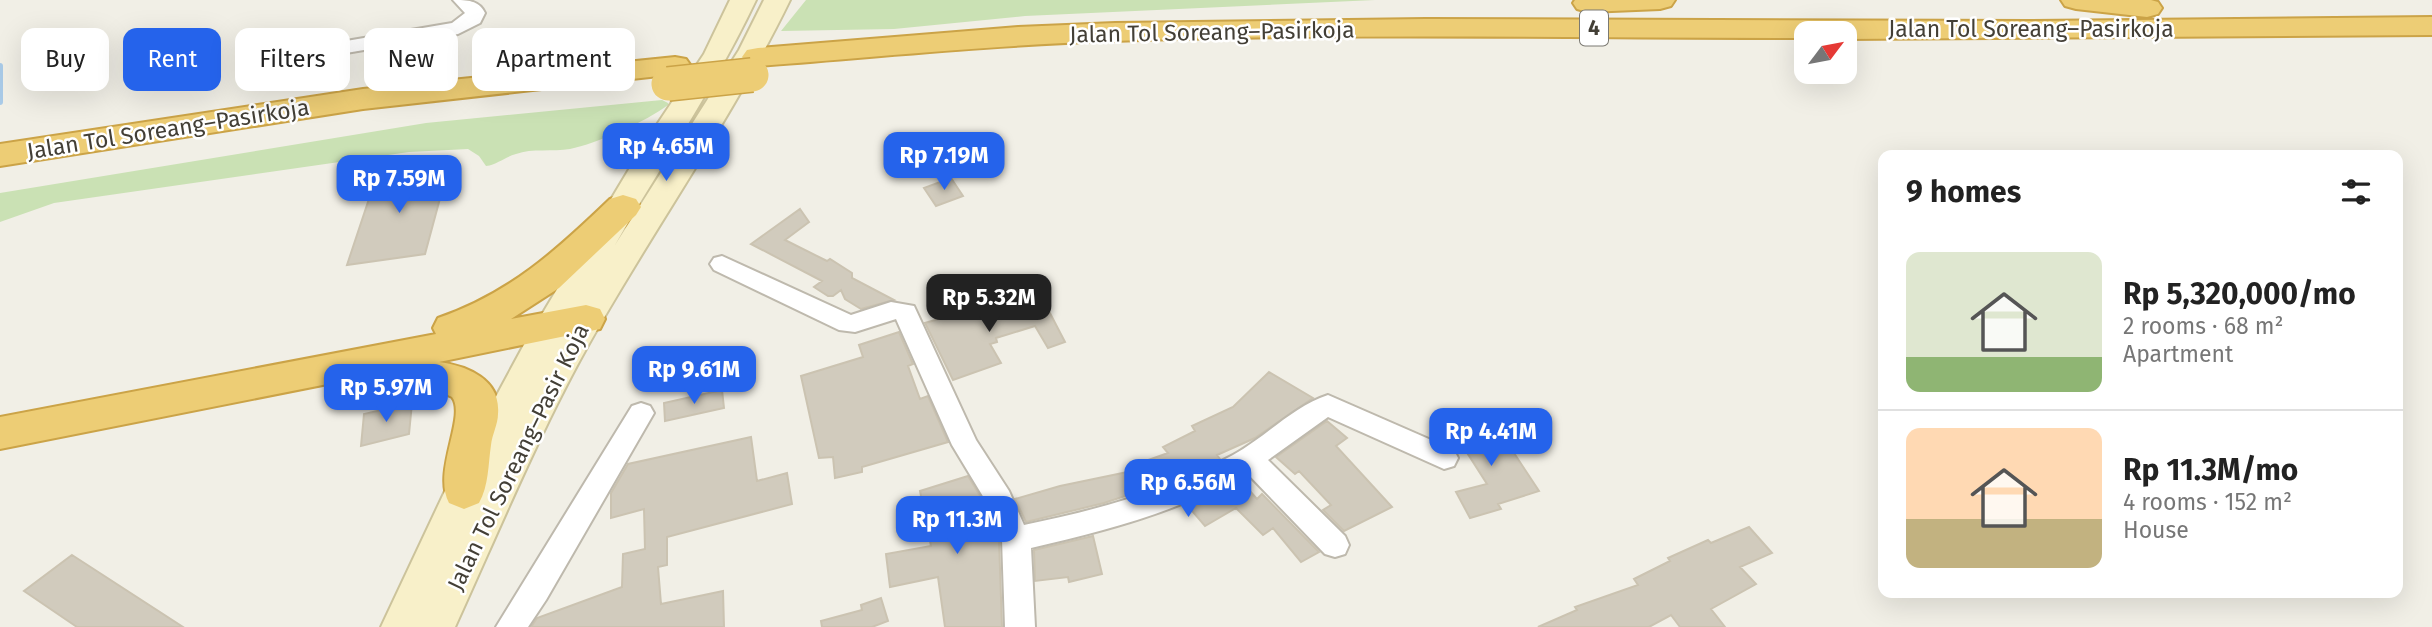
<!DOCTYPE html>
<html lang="en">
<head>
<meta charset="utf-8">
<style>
	body { margin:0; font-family:"Fira Sans",sans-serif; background:#f6f6f6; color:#222; height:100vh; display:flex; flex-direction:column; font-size:26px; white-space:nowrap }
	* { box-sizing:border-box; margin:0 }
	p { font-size:23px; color:#767676 }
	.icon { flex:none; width:38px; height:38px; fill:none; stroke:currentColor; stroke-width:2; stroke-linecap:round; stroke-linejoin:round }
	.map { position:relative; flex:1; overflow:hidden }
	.drawer { position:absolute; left:1878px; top:150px; width:525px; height:448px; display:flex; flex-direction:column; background:#fff; border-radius:14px; box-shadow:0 7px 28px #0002 }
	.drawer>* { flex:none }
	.top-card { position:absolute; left:21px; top:28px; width:665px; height:63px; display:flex; gap:14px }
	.needle { width:46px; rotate:58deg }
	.controls { position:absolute; left:1794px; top:21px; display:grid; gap:14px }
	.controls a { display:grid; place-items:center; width:63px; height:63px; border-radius:14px; background:#fff; box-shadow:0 7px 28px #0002; font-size:35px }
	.price { position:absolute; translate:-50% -60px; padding:0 16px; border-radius:14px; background:#2563eb; color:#fff; font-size:23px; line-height:46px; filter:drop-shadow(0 2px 4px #0008) }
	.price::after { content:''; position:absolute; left:50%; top:42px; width:21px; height:16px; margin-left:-10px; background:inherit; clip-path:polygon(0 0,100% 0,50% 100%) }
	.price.current { background:#222; color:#fff }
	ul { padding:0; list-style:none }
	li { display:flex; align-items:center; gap:21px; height:175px; padding:0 28px }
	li+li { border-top:2px solid #e0e0e0 }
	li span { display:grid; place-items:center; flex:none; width:196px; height:140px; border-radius:14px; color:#555 }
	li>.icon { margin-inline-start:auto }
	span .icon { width:84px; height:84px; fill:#fffc; stroke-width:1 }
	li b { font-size:30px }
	h2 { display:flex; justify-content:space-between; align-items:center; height:84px; padding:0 28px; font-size:30px }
	.chip { padding:0 24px; border-radius:14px; background:#fff; box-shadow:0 7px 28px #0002; font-size:24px; line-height:63px }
	.chip.current { background:#2563eb; color:#fff }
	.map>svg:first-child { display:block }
	.green { fill:#cae1b4 }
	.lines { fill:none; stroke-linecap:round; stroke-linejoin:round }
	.stream { stroke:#a9cae7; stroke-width:6 }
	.building { fill:#d1cbbd; stroke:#cbc3b1; stroke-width:2 }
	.street-casing { stroke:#beb9ad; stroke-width:4 }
	.secondary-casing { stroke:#ccc39b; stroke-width:4 }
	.highway-casing { stroke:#cba347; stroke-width:4 }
	.street { fill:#fff; fill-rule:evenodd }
	.secondary { fill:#f8f0c9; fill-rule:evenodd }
	.highway { fill:#edcd75; fill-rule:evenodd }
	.highway-bridge-casing { stroke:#cba347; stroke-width:36; stroke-linecap:butt }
	.highway-bridge { stroke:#edcd75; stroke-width:33 }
	.labels { text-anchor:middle; stroke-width:5; stroke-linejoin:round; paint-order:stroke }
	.shield { fill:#fff; stroke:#7b7972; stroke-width:2 }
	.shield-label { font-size:21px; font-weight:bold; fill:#433f36 }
	.street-label { font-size:23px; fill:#433f36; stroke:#fff }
</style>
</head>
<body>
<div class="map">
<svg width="2432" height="627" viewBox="0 0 2432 627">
	<rect width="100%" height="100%" fill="#f1efe6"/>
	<path class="green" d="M806,0H1375L1025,16L894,29L781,31Z
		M662,100L668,103V105C647,121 596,144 570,149C553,152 532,148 516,154C505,157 498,164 486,166L479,156L468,149L409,152L54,203L0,222V193L426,123Z"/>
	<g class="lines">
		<path class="stream" d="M0,66V102"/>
	</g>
	<path class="building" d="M449,165L425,254L347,265L377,175Z
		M951,178L963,196L936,206L924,188Z
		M800,209L809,222L785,240L827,261L830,259L852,273V278L894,300L861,309L845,299L841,290L833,296H828L814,287L822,281L751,244Z
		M1040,294L1065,342L1048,348L1035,326L996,338L997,342L990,344L1001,363L953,380L925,323L946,317L947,319L985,311Z
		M899,332L913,364L908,366L920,399L928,396L948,442L862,467V472L835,478L833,457L819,458L801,376L863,357L859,345Z
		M1269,372L1313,398L1255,438L1217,455L1220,459L1182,477L1104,503L1026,522L1015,499L1060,486L1137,470L1134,465L1168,453L1163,447L1195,431L1192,426L1233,407Z
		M722,390L724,408L665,421L664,403Z
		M412,403L409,434L361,446L364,414Z
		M1489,415L1539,491L1498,504L1501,509L1470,518L1456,492L1487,484L1450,426Z
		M1327,421L1347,438L1336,446L1392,507L1344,531L1323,510L1331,505L1299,471L1295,474L1276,457Z
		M751,437L757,481L787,473L792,504L667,537V565L658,567L661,604L723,591L724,627H531L537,618L622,587L623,554L645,549L644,509L611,518V493L628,464Z
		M968,476L985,504L999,540L1002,627H945L938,577L890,587L886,554L931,546L920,491Z
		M1240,480L1257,499L1262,494L1319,552L1301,562L1273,528L1263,535L1236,508L1205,526L1187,505Z
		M1749,527L1772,553L1740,567L1756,584L1711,609L1725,627H1680L1671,615L1649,627H1538L1577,610L1575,607L1638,585L1634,579L1670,561L1668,558L1708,540L1711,543Z
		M1093,536L1102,574L1069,582L1068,577L1035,581L1034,550Z
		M72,555L183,627H77L24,591Z
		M881,598L888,621L872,627H822L821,621L862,610L861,605Z"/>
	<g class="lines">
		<defs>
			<path id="street" d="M453,0C467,0 479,0 485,13L480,23L458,34L305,60L298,58L295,54L298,50L305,48L452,23L465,13Z
				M722,256L851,315L891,302L914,306L976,440L1009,491L1024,525C1097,510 1167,491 1233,455C1266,437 1292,407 1328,395L1454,450L1458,458L1454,466L1444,469L1328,417L1268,460L1345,536L1349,545L1345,554L1335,557L1325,554L1247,473C1180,511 1106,531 1031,548L1035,627H1005L1002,539L987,503L952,445L896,319L855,332L839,330L714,270L710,264L714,258Z
				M641,403L650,406L654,413L546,600L528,627H496L632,406Z"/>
			<path id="secondary" d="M730,0H756C716,85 662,164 615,245L739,50L764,0H790C736,111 664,214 602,321C545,418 502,524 455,627H381L445,491L526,341L646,141L704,54Z"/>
			<path id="highway" d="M1575,0H1675L1671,6L1660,9L1588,12L1577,9L1573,3Z
				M2061,0H2151L2158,2L2162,8L2158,14L2147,17L2076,9L2065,6Z
				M2432,17V35L1844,39V33H1806V38C1575,38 1343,33 1112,41C994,45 876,57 758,66L747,64L742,57L747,50L758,48L1018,27L1115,23L1426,19L2029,21Z
				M675,57L686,59L691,66L686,73L363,109L0,166V144L363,89Z
				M623,195L636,199L641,207L636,215L559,288L511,319L586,305L600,309L605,319L600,329L439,362C467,366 501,379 498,414C498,424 492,435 491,445C488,465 489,485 479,503L464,509L449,503C432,471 467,416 452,397C425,383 394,401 367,393L361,382L363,377L0,449V417L436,334L433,328L438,318C510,293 556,251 610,199Z"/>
		</defs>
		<use href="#street" class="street-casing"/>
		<use href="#secondary" class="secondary-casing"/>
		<use href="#highway" class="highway-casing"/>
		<use href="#street" class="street"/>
		<use href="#secondary" class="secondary"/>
		<use href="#highway" class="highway"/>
		<defs>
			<path id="highway-bridge" d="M668,84L752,75"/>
		</defs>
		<use href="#highway-bridge" class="highway-bridge-casing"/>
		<use href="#highway-bridge" class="highway-bridge"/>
	</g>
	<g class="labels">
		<rect class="shield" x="1580" y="10.5" width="28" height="35" rx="5"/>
		<g class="shield-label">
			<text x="1594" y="35">4</text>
		</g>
		<g class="street-label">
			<text x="2031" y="37">Jalan Tol Soreang–Pasirkoja</text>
			<text transform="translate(1212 32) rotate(-1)" y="8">Jalan Tol Soreang–Pasirkoja</text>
			<text transform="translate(168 129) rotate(-9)" y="8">Jalan Tol Soreang–Pasirkoja</text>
			<text transform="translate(518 457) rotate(-64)" y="8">Jalan Tol Soreang–Pasir Koja</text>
		</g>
	</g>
</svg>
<div class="controls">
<a><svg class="needle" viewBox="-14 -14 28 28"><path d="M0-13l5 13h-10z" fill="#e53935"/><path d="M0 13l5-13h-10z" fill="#767676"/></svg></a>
</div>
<b class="price" style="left:666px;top:183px">Rp 4.65M</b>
<b class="price" style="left:944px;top:192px">Rp 7.19M</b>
<b class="price" style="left:399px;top:215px">Rp 7.59M</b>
<b class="price current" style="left:989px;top:334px">Rp 5.32M</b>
<b class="price" style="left:694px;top:406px">Rp 9.61M</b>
<b class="price" style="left:386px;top:424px">Rp 5.97M</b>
<b class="price" style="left:1491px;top:468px">Rp 4.41M</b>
<b class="price" style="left:1188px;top:519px">Rp 6.56M</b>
<b class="price" style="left:957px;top:556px">Rp 11.3M</b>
<div class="top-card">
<a class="chip">Buy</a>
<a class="chip current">Rent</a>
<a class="chip">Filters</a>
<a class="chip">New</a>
<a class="chip">Apartment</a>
</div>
<section class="drawer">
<h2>9 homes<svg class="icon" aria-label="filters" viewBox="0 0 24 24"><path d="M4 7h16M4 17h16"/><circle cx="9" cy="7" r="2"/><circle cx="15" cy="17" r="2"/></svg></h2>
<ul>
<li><span style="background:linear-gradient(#dfe7d0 75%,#8fb573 0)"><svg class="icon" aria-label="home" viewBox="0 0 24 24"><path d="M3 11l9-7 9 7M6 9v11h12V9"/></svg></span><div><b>Rp 5,320,000/mo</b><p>2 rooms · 68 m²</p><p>Apartment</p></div></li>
<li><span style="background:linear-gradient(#ffd9b3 65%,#c2b280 0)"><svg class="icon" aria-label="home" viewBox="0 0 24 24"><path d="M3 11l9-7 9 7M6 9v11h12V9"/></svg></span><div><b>Rp 11.3M/mo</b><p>4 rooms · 152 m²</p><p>House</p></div></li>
</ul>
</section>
</div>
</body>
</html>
